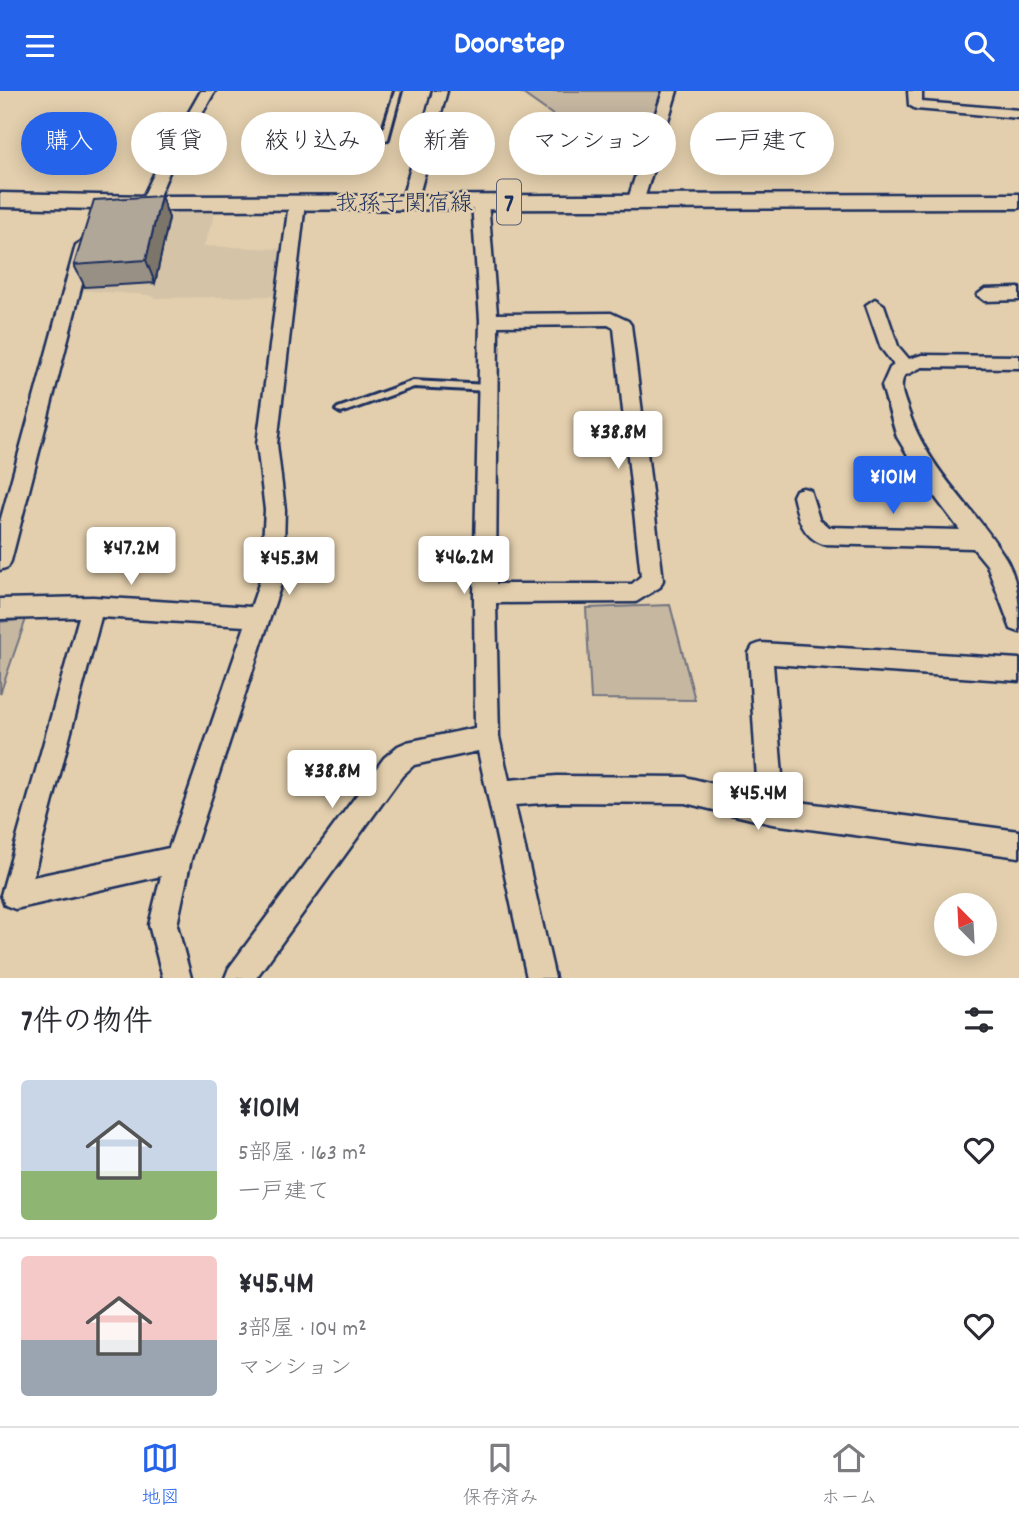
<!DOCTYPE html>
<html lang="ja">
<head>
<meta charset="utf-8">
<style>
	body { margin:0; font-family:Dekko,"Klee One",sans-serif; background:#f7f7f7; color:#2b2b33; height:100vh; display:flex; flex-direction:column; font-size:26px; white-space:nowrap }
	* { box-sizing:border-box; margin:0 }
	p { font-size:23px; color:#7c7c81 }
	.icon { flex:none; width:38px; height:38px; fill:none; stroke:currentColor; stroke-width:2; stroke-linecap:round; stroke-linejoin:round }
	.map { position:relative; height:887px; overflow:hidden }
	.drawer { display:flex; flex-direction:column; background:#fff; flex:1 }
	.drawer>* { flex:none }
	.hud { position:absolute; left:21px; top:21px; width:978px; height:63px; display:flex; gap:14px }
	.needle { width:46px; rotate:336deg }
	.tools { position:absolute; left:934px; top:802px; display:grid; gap:14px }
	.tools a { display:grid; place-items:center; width:63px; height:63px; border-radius:50%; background:#fff; box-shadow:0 4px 18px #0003; font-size:35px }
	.price { position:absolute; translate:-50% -60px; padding:0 16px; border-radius:7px; background:#fff; color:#222; font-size:23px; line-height:46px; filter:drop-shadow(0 2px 4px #0008) }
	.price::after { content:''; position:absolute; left:50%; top:42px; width:21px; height:16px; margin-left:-10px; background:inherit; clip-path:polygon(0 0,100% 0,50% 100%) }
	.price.selected { background:#2563eb; color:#fff }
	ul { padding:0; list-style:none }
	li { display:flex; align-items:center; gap:21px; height:175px; padding:0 21px }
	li+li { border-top:2px solid #e1e1e2 }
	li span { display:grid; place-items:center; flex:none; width:196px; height:140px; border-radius:7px; color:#555 }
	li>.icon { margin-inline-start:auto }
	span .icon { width:84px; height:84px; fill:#fffc; stroke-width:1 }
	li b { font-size:30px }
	h2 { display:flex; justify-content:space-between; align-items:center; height:84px; padding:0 21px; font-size:30px }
	.tag { padding:0 24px; border-radius:32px; background:#fff; box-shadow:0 4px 18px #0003; font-size:24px; line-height:63px }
	.tag.selected { background:#2563eb; color:#fff }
	header { display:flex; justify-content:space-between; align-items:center; height:91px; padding:0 21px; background:#2563eb; color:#fff; font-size:32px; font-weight:700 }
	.tabs { display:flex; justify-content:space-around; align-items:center; height:98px; border-top:2px solid #e1e1e2; background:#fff; font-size:19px; color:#7c7c81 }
	.tabs a { display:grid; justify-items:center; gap:4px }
	.tabs .selected { color:#2563eb }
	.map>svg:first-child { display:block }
	.built { fill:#d4c3a7 }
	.green { fill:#c6b7a1; stroke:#707380; stroke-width:2 }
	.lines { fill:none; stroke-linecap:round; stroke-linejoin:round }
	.service-casing { stroke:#1b2f5e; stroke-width:6 }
	.minor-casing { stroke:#1b2f5e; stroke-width:5 }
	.primary-casing { stroke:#1b2f5e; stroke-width:5 }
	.service { fill:#e3cfad; fill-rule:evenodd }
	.minor { fill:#e3cfad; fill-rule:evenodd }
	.primary { fill:#e3cfad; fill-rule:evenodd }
	.wall { fill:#989084; stroke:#1b2f5e; stroke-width:2 }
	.shaded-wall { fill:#7c756b; stroke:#1b2f5e; stroke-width:2 }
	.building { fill:#b1a799; stroke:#1b2f5e; stroke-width:2 }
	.labels { text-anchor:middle; stroke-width:5; stroke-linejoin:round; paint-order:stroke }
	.far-street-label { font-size:23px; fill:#1b2f5e; stroke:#e3cfad }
	.shield { fill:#e3cfad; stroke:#575f76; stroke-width:2 }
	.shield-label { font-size:26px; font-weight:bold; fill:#1b2f5e }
</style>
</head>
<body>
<header><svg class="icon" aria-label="menu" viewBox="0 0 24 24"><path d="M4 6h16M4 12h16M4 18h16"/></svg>Doorstep<svg class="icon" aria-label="search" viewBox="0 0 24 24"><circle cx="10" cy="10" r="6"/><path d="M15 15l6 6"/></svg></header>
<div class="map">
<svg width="1019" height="887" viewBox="0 0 1019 887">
	<rect width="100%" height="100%" fill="#e3cfad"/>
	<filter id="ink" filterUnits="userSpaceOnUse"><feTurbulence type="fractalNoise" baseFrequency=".0143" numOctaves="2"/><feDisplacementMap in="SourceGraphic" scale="14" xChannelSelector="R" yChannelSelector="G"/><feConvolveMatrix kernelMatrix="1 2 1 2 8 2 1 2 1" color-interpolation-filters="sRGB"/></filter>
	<g filter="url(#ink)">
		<path class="built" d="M100,120L215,122L204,155L283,158L278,205L156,207L149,204L77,199Z"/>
		<path class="green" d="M519,0H661L638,84Z
			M670,514L695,609L591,608L586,517Z
			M26,528L0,603V531Z"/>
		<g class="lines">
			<defs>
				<path id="service" d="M395,0H401L388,48L384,50L380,48Z
					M413,290L488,294L493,297L488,300L414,296L341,322L336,319L338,317Z"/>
				<path id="minor" d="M201,0H215L170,79L156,112L148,117L143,115L140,112L156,79Z
					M433,0H447L417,111L409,116L401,111Z
					M663,0H677L645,105L646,110L638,115L633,113L629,105Z
					M908,0H922V11L1019,19V27L916,18L909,14Z
					M480,106L488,111L497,223L611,222L628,230L631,234L663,489L660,496L636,511L496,512L499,646L509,689L557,685L685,686L758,704L749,562L753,555L761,552L1019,568V590L773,573L784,709L1019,740V766L772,733L685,712L557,711L515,714L555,887H527L478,660L414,674L402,685L256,887H225L229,877L384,667L398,655L407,651L475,637L474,503L480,229L472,111ZM608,234L614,237L641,485L632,493H496L498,235Z
					M297,107L305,112L277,353L285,419L283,487L191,768L177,834L191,887H163L149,834L161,785L15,818L5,814L1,804L79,526L0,528V508L93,506L251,516L261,487L265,419L257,353L289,112ZM101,526L245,535L169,757L33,786Z
					M84,149L92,154L11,470L8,476L0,479V431L76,154Z
					M1019,197V209L985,210L977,204L985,198Z
					M875,208L884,214L898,255L909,268L922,264L1019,265V277L922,276L904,285C899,297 903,304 907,316C927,379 970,411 1003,463C1019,487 1019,513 1019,541L1011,538L987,474L973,457L823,453C801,445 798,425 793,405L796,399L803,397L810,399L819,428L828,436L960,439L926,394L897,346L882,295L890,277L894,274L881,257L866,214Z"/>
				<path id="primary" d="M0,102L148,105L1019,103V117L148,119L0,116Z"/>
			</defs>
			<use href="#service" class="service-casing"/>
			<use href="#minor" class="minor-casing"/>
			<use href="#primary" class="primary-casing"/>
			<use href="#service" class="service"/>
			<use href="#minor" class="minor"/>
			<use href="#primary" class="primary"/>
		</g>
		<path class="wall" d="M161,105L169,127L155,192L85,196L74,174Z"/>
		<path class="shaded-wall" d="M161,105L169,127L155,192L146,169Z"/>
		<path class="building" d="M161,105L146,169L74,174L94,109Z"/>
	</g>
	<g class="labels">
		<g class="far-street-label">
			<text x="404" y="119">我孫子関宿線</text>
		</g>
		<rect class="shield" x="497" y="88.5" width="24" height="45" rx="5"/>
		<g class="shield-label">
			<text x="509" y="120">7</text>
		</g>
	</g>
</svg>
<div class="tools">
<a><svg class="needle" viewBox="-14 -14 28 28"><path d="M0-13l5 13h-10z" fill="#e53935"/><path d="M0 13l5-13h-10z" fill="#7c7c81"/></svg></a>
</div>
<b class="price" style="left:618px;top:380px">¥38.8M</b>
<b class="price selected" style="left:893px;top:425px">¥101M</b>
<b class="price" style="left:131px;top:496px">¥47.2M</b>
<b class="price" style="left:464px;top:505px">¥46.2M</b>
<b class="price" style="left:289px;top:506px">¥45.3M</b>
<b class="price" style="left:332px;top:719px">¥38.8M</b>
<b class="price" style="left:758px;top:741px">¥45.4M</b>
<div class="hud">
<a class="tag selected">購入</a>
<a class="tag">賃貸</a>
<a class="tag">絞り込み</a>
<a class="tag">新着</a>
<a class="tag">マンション</a>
<a class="tag">一戸建て</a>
</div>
</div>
<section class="drawer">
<h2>7件の物件<svg class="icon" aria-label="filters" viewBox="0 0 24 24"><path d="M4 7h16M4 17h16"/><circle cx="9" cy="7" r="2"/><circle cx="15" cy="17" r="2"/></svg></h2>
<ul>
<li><span style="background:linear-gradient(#c9d6e8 65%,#8fb573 0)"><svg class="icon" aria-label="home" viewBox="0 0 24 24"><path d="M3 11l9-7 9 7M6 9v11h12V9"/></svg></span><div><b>¥101M</b><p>5部屋 · 163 m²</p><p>一戸建て</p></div><svg class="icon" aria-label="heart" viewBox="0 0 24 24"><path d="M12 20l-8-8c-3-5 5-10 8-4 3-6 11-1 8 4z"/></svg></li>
<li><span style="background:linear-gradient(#f6c9c9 60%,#9aa5b1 0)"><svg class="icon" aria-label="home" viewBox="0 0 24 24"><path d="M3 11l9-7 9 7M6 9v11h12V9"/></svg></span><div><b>¥45.4M</b><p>3部屋 · 104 m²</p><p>マンション</p></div><svg class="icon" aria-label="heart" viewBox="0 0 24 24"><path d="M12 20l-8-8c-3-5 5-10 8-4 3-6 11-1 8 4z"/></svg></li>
</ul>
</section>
<nav class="tabs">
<a class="selected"><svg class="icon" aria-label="map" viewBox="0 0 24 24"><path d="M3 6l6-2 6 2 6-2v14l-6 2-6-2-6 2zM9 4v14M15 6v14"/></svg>地図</a>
<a><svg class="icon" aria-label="saved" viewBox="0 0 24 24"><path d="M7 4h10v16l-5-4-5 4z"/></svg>保存済み</a>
<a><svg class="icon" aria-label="home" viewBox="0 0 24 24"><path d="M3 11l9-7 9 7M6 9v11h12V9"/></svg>ホーム</a>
</nav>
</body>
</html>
